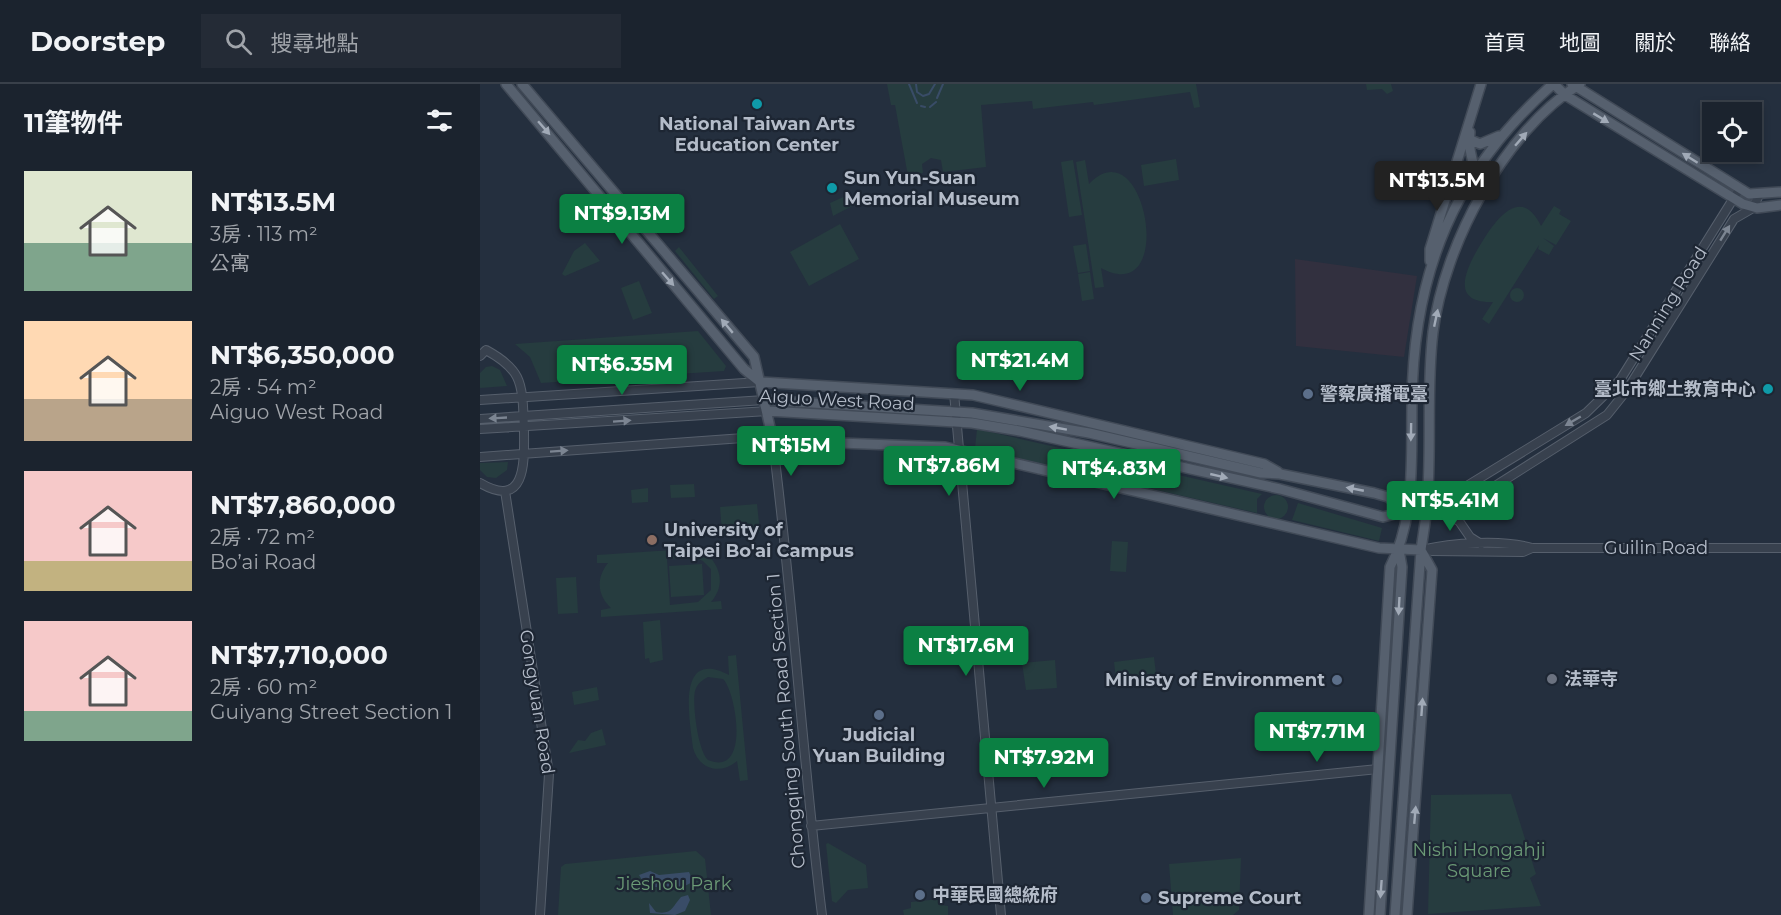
<!DOCTYPE html>
<html lang="zh-TW">
<head>
<meta charset="utf-8">
<style>
	body { margin:0; font-family:Montserrat,"Noto Sans TC",sans-serif; background:#242b36; color:#f1f3f6; height:100vh; display:flex; flex-direction:column; font-size:22px; white-space:nowrap }
	* { box-sizing:border-box; margin:0 }
	p { font-size:20px; color:#a0a4aa }
	.icon { flex:none; width:33px; height:33px; fill:none; stroke:currentColor; stroke-width:2; stroke-linecap:round; stroke-linejoin:round }
	.map { position:relative; flex:1; overflow:hidden }
	.sheet { display:flex; flex-direction:column; background:#1b232e; width:480px }
	.sheet>* { flex:none }
	.buttons { position:absolute; left:1222px; top:18px; display:grid; gap:12px }
	.buttons a { display:grid; place-items:center; width:60px; height:60px; border-radius:0px; background:#1b232e; box-shadow:0 3px 9px #0003,0 0 0 2px #39404a; font-size:30px }
	.price { position:absolute; translate:-50% -51px; padding:0 14px; border-radius:6px; background:#0b8043; color:#fff; font-size:20px; line-height:39px; filter:drop-shadow(0 2px 3px #0008) }
	.price::after { content:''; position:absolute; left:50%; top:36px; width:18px; height:14px; margin-left:-9px; background:inherit; clip-path:polygon(0 0,100% 0,50% 100%) }
	.price.current { background:#222; color:#fff }
	ul { padding:0; list-style:none }
	li { display:flex; align-items:center; gap:18px; height:150px; padding:0 24px }
	li span { display:grid; place-items:center; flex:none; width:168px; height:120px; border-radius:0px; color:#555 }
	li>.icon { margin-inline-start:auto }
	span .icon { width:72px; height:72px; fill:#fffc; stroke-width:1 }
	li b { font-size:26px }
	h2 { display:flex; justify-content:space-between; align-items:center; height:72px; padding:0 24px; font-size:26px }
	header { display:flex; align-items:center; gap:36px; box-sizing:border-box; height:84px; padding:0 30px; background:#1b232e; border-bottom:2px solid #39404a }
	header strong { font-size:28px }
	nav { display:flex; gap:33px; margin-inline-start:auto; font-size:21px }
	.search { width:420px; height:54px; background:#242b36; display:flex; align-items:center; gap:15px; box-sizing:border-box; padding:0 21px; border-radius:0px; color:#a0a4aa; font-size:22px }
	main { display:flex; flex:1; min-height:0 }
	.map>svg:first-child { display:block }
	.medical { fill:#32303f }
	.green { fill:#263c3f; fill-rule:evenodd }
	.water { fill:#394c67 }
	.lines { fill:none; stroke-linecap:round; stroke-linejoin:round }
	.stream { stroke:#394c67; stroke-width:2 }
	.minor-casing { stroke:#565f6c; stroke-width:10 }
	.major-casing { stroke:#414a57; stroke-width:12 }
	.minor { stroke:#38414e; stroke-width:8 }
	.major { stroke:#56606e; stroke-width:9 }
	.oneway { fill:#a1aab7 }
	.oneway2 { fill:#7c8592 }
	.culture-dot { fill:#0f9aa8; stroke:#1d2633; stroke-width:2 }
	.service-dot { fill:#5c6f8a; stroke:#1d2633; stroke-width:2 }
	.education-dot { fill:#8d6e63; stroke:#1d2633; stroke-width:2 }
	.worship-dot { fill:#6b7280; stroke:#1d2633; stroke-width:2 }
	.labels { text-anchor:middle; stroke-width:4.5; stroke-linejoin:round; paint-order:stroke }
	.poi-label { font-size:18px; font-weight:bold; fill:#b4bcc9; stroke:#1d2633; text-anchor:start }
	.street-label { font-size:18px; fill:#b4bcc9; stroke:#1d2633 }
	.park-label { font-size:18px; fill:#6b9a76; stroke:#1d2633 }
</style>
</head>
<body>
<header>
<strong>Doorstep</strong>
<div class="search"><svg class="icon" aria-label="search" viewBox="0 0 24 24"><circle cx="10" cy="10" r="6"/><path d="M15 15l6 6"/></svg>搜尋地點</div>
<nav><a>首頁</a><a>地圖</a><a>關於</a><a>聯絡</a></nav>
</header>
<main>
<section class="sheet">
<h2>11筆物件<svg class="icon" aria-label="filters" viewBox="0 0 24 24"><path d="M4 7h16M4 17h16"/><circle cx="9" cy="7" r="2"/><circle cx="15" cy="17" r="2"/></svg></h2>
<ul>
<li><span style="background:linear-gradient(#dfe7d0 60%,#7fa58c 0)"><svg class="icon" aria-label="home" viewBox="0 0 24 24"><path d="M3 11l9-7 9 7M6 9v11h12V9"/></svg></span><div><b>NT$13.5M</b><p>3房 · 113 m²</p><p>公寓</p></div></li>
<li><span style="background:linear-gradient(#ffd9b3 65%,#b9a48a 0)"><svg class="icon" aria-label="home" viewBox="0 0 24 24"><path d="M3 11l9-7 9 7M6 9v11h12V9"/></svg></span><div><b>NT$6,350,000</b><p>2房 · 54 m²</p><p>Aiguo West Road</p></div></li>
<li><span style="background:linear-gradient(#f6c9c9 75%,#c2b280 0)"><svg class="icon" aria-label="home" viewBox="0 0 24 24"><path d="M3 11l9-7 9 7M6 9v11h12V9"/></svg></span><div><b>NT$7,860,000</b><p>2房 · 72 m²</p><p>Bo’ai Road</p></div></li>
<li><span style="background:linear-gradient(#f6c9c9 75%,#7fa58c 0)"><svg class="icon" aria-label="home" viewBox="0 0 24 24"><path d="M3 11l9-7 9 7M6 9v11h12V9"/></svg></span><div><b>NT$7,710,000</b><p>2房 · 60 m²</p><p>Guiyang Street Section 1</p></div></li>
</ul>
</section>
<div class="map">
<svg width="1301" height="831" viewBox="0 0 1301 831">
	<rect width="100%" height="100%" fill="#242f3e"/>
	<path class="medical" d="M815,175L937,192L924,273L816,262Z"/>
	<path class="green" d="M407,0H716L720,23L714,24L710,8L614,21L613,18L553,25L552,17L501,21L506,83L463,88L461,76L451,74L442,80L443,89L428,92L415,21H411Z
		M886,0H911L913,7L907,10L902,5L887,6Z
		M696,75L699,96L664,102L661,81Z
		M593,76L602,131L589,133L581,78Z
		M605,76L609,100C666,40 698,226 621,184L624,203L615,204L596,78Z
		M370,110L378,119L353,132L350,119Z
		M1074,122L1081,126L1079,130L1091,137L1076,161L1063,154L1074,162L1069,171L1058,165L1059,161L1009,240L1002,235L1013,218C966,220 989,179 1002,158C1015,137 1041,100 1061,142Z
		M360,140L379,175L329,202L310,168Z
		M105,159L120,177L85,192L82,190L94,167Z
		M606,160L610,187L598,189L593,162Z
		M199,163L238,212L234,215L195,167Z
		M610,188L614,215L602,217L598,190Z
		M159,197L172,229L153,236L141,204Z
		M1030 211a7 7 0 1 1 14 0a7 7 0 1 1-14 0Z
		M218,247L246,282L244,287L61,299L50,273L35,260Z
		M12,282L20,286L27,302L0,304V289L6,283Z
		M497,345L782,410L777,415V429L495,364Z
		M28,378L27,386L16,394L7,393L0,386V379Z
		M214,400L215,413L191,414L190,401Z
		M168,404V418L152,419L151,406Z
		M784 423a12 12 0 1 1 24 0a12 12 0 1 1-24 0Z
		M818,419L902,444L899,457L812,436Z
		M277,420L280,448L242,449L240,423Z
		M632,457L648,458L646,488L630,487Z
		M238,463L239,471L229,472C242,486 244,503 231,518L241,517L242,525L121,533V526L131,524C117,511 116,494 128,479H117V471ZM214,473L223,477L231,485V506L218,518L190,521L187,475Z
		M222,480L224,511L191,513L189,482Z
		M96,493L98,529L78,530L76,494Z
		M180,536L183,576L170,579L169,574L165,575L163,538Z
		M256,571L268,696L260,697L257,677C241,691 219,686 213,664C210,637 195,563 249,591L248,572ZM228,593L243,595C256,607 271,694 228,676C218,667 212,620 215,607C217,600 222,596 228,593Z
		M674,573L676,590L636,595L634,578Z
		M575,576L577,604L546,606L542,579Z
		M117,603L119,616L94,621L92,608Z
		M122,645L126,661L89,669L98,656L105,657L111,649Z
		M1031,710L1056,790L1050,794L1061,822L948,830L951,711Z
		M348,759L386,781L388,804L368,806L356,819L352,817L346,760Z
		M216,767L225,775L231,831H78L81,783L85,780Z
		M761,774L759,826L753,831H693L689,780Z
		M459,815L460,821L468,822V831H424L423,826L431,824V818Z"/>
	<path class="water" d="M170,787L179,791L209,788L213,797C203,807 177,804 165,801L159,791Z
		M208,811L210,816L205,827L195,831L170,829L169,819L176,828C192,831 192,823 201,813Z"/>
	<g class="lines">
		<path class="stream" d="M429,0L437,19
			M436,0L437,8L443,12L449,10L455,0
			M457,14L463,0
			M441,22L445,23
			M450,23L456,18"/>
		<defs>
			<path id="minor" d="M0,272L6,266C17,272 31,281 37,293C44,307 43,329 44,344C44,374 48,427 0,399
				M474,309L521,831
				M0,316L280,298
				M0,335L285,316
				M0,345L288,327
				M0,373L292,352C313,511 322,672 342,831
				M25,407L69,690L60,831
				M950,420L982,405L1106,329L1140,296L1260,104
				M947,422L982,423L1127,331L1147,306L1254,135L1273,124L1279,111
				M951,424L979,437L990,453L1001,460
				M941,466C972,459 1021,455 1052,464H1301
				M952,467L1043,468L1052,464
				M331,742L898,685"/>
			<path id="major" d="M26,0L264,285L280,298
				M42,0L274,273L292,352L307,357L465,363L899,464L941,466
				M1074,0L1085,11L1263,120L1277,124L1301,121
				M1092,0L1269,110L1301,108
				M990,48C988,69 993,84 1005,101
				M989,55L1000,60L1019,52
				M950,177V165L1001,0
				M280,298L493,311L784,380L798,388
				M285,316L492,329L609,349L781,389L800,390L894,409L908,413L927,429
				M288,327L492,339L540,347L800,405L903,433L947,422
				M889,831L910,483C936,434 931,372 932,318C933,188 975,86 1073,0
				M900,831L922,483L919,466
				M915,831L941,466C943,451 946,435 947,421C952,363 946,305 953,248C964,161 1024,47 1100,0
				M927,831L952,486L942,468"/>
		</defs>
		<use href="#minor" class="minor-casing"/>
		<use href="#major" class="major-casing"/>
		<use href="#minor" class="minor"/>
		<use href="#major" class="major"/>
	</g>
	<defs><path id="oneway-solid" d="M-6-.8H1V-3.2L6.5 0L1 3.2V.8H-6Z" transform="scale(1.5)"/></defs>
	<g class="oneway">
		<use href="#oneway-solid" transform="translate(1121 34) rotate(31)"/>
		<use href="#oneway-solid" transform="translate(64 44) rotate(49)"/>
		<use href="#oneway-solid" transform="translate(1041 55) rotate(-49)"/>
		<use href="#oneway-solid" transform="translate(1210 74) rotate(-148)"/>
		<use href="#oneway-solid" transform="translate(188 195) rotate(49)"/>
		<use href="#oneway-solid" transform="translate(956 234) rotate(-78)"/>
		<use href="#oneway-solid" transform="translate(247 242) rotate(-130)"/>
		<use href="#oneway-solid" transform="translate(578 344) rotate(-170)"/>
		<use href="#oneway-solid" transform="translate(931 348) rotate(91)"/>
		<use href="#oneway-solid" transform="translate(739 392) rotate(13)"/>
		<use href="#oneway-solid" transform="translate(875 405) rotate(-169)"/>
		<use href="#oneway-solid" transform="translate(919 522) rotate(93)"/>
		<use href="#oneway-solid" transform="translate(942 623) rotate(-86)"/>
		<use href="#oneway-solid" transform="translate(935 731) rotate(-85)"/>
		<use href="#oneway-solid" transform="translate(901 805) rotate(94)"/>
	</g>
	<g class="oneway2">
		<use href="#oneway-solid" transform="translate(1245 149) rotate(-58)"/>
		<use href="#oneway-solid" transform="translate(18 334) rotate(177)"/>
		<use href="#oneway-solid" transform="translate(142 337) rotate(-4)"/>
		<use href="#oneway-solid" transform="translate(1093 337) rotate(150)"/>
		<use href="#oneway-solid" transform="translate(79 367) rotate(-4)"/>
	</g>
	<g class="culture-dot">
		<circle cx="277" cy="20" r="6"/>
		<circle cx="352" cy="104" r="6"/>
		<circle cx="1288" cy="305" r="6"/>
	</g>
	<g class="service-dot">
		<circle cx="828" cy="310" r="6"/>
		<circle cx="857" cy="596" r="6"/>
		<circle cx="399" cy="631" r="6"/>
		<circle cx="440" cy="811" r="6"/>
		<circle cx="666" cy="814" r="6"/>
	</g>
	<circle class="education-dot" cx="172" cy="456" r="6"/>
	<circle class="worship-dot" cx="1072" cy="595" r="6"/>
	<g class="labels">
		<g class="poi-label">
			<text x="277" y="46" text-anchor="middle">National Taiwan Arts<tspan x="277" dy="21">Education Center</tspan></text>
			<text x="364" y="100">Sun Yun-Suan<tspan x="364" dy="21">Memorial Museum</tspan></text>
			<text x="1276" y="311" text-anchor="end">臺北市鄉土教育中心</text>
			<text x="840" y="316">警察廣播電臺</text>
			<text x="184" y="452">University of<tspan x="184" dy="21">Taipei Bo'ai Campus</tspan></text>
			<text x="1084" y="601">法華寺</text>
			<text x="845" y="602" text-anchor="end">Ministy of Environment</text>
			<text x="399" y="657" text-anchor="middle">Judicial<tspan x="399" dy="21">Yuan Building</tspan></text>
			<text x="452" y="817">中華民國總統府</text>
			<text x="678" y="820">Supreme Court</text>
		</g>
		<g class="street-label">
			<text transform="translate(1188 220) rotate(-58)" y="6">Nanning Road</text>
			<text transform="translate(357 316) rotate(3)" y="6">Aiguo West Road</text>
			<text x="1176" y="470">Guilin Road</text>
			<text transform="translate(57 618) rotate(81)" y="6">Gongyuan Road</text>
			<text transform="translate(306 637) rotate(-95)" y="6">Chongqing South Road Section 1</text>
		</g>
		<g class="park-label">
			<text x="999" y="772">Nishi Hongahji<tspan x="999" dy="21">Square</tspan></text>
			<text x="194" y="806">Jieshou Park</text>
		</g>
	</g>
</svg>
<div class="buttons">
<a><svg class="icon" aria-label="locate" viewBox="0 0 24 24"><circle cx="12" cy="12" r="6"/><path d="M12 2v4M12 18v4M2 12h4M18 12h4"/></svg></a>
</div>
<b class="price current" style="left:957px;top:128px">NT$13.5M</b>
<b class="price" style="left:142px;top:161px">NT$9.13M</b>
<b class="price" style="left:540px;top:308px">NT$21.4M</b>
<b class="price" style="left:142px;top:312px">NT$6.35M</b>
<b class="price" style="left:311px;top:393px">NT$15M</b>
<b class="price" style="left:469px;top:413px">NT$7.86M</b>
<b class="price" style="left:634px;top:416px">NT$4.83M</b>
<b class="price" style="left:970px;top:448px">NT$5.41M</b>
<b class="price" style="left:486px;top:593px">NT$17.6M</b>
<b class="price" style="left:837px;top:679px">NT$7.71M</b>
<b class="price" style="left:564px;top:705px">NT$7.92M</b>
</div>
</main>
</body>
</html>
